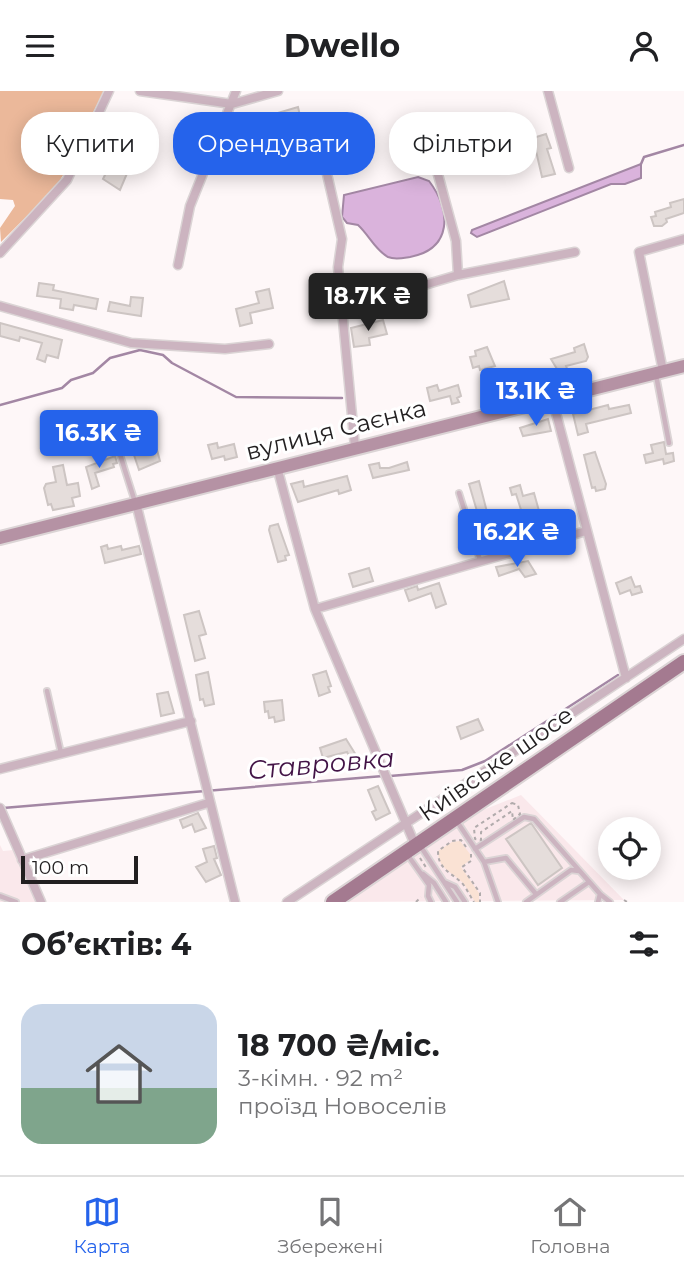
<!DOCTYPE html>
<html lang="uk">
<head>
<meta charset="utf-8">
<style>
	body { margin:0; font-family:Montserrat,sans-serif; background:#f2f2f2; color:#202124; height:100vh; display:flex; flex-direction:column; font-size:26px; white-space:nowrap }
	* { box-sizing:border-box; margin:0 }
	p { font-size:23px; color:#757577 }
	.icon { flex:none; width:38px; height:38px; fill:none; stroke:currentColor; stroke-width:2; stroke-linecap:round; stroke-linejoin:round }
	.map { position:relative; height:811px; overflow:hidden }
	.panel { display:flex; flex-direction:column; background:#fff; flex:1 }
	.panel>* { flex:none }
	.top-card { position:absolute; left:21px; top:21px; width:642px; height:63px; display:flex; gap:14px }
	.tools { position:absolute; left:598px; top:726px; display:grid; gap:14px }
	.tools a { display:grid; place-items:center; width:63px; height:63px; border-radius:50%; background:#fff; box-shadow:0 4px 18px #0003; font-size:35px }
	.scale { position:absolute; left:21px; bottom:18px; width:117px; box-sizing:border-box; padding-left:7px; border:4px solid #221f20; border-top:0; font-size:19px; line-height:24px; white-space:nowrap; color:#221f20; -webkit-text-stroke:5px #fff; paint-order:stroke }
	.price { position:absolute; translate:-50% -60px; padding:0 16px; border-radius:7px; background:#2563eb; color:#fff; font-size:23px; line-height:46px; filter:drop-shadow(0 2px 4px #0008) }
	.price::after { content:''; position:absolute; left:50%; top:42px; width:21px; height:16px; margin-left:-10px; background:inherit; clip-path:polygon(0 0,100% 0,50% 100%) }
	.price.selected { background:#222; color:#fff }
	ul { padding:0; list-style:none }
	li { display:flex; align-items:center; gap:21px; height:175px; padding:0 21px }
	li+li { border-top:2px solid #e0e0e0 }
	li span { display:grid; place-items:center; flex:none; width:196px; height:140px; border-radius:21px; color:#555 }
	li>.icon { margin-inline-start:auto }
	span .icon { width:84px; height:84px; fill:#fffc; stroke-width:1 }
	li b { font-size:30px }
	h2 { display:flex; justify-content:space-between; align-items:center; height:84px; padding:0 21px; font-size:30px }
	.pill { padding:0 24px; border-radius:28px; background:#fff; box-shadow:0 4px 18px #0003; font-size:24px; line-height:63px }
	.pill.selected { background:#2563eb; color:#fff }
	header { display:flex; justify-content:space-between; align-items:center; height:91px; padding:0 21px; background:#fff; font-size:32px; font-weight:700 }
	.dock { display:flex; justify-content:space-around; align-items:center; height:98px; border-top:2px solid #e0e0e0; background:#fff; font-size:19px; color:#757577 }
	.dock a { display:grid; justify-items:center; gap:4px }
	.dock .selected { color:#2563eb }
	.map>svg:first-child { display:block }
	.built { fill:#fae8eb }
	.green { fill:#fae2d4 }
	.forest { fill:#ebb89a }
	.water { fill:#dab3dc; stroke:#a387a4; stroke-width:2 }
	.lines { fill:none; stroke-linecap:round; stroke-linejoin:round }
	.stream { stroke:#a387a4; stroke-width:2.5 }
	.building { fill:#e5dddb; stroke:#cdc5c3; stroke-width:2 }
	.lane-casing { stroke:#dbd4d5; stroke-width:8 }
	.street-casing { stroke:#dbd4d5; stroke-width:11 }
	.secondary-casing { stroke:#dbd4d5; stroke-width:16 }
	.primary-casing { stroke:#dbd4d5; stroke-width:18 }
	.path { stroke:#b1abac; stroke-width:2; stroke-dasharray:3.5 3.5; stroke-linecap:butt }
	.lane { stroke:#ccb4c0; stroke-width:4.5 }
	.street { stroke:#ccb4c0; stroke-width:8 }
	.secondary { stroke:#b592a4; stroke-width:12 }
	.primary { stroke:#a47a90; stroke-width:14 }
	.labels { text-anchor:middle; stroke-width:6; stroke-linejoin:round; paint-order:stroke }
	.street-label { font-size:24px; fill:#221f20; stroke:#fff }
	.water-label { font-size:26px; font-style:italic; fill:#421346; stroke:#fff }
</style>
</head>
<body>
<header><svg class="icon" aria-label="menu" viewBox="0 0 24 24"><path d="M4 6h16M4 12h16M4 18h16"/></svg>Dwello<svg class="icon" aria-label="person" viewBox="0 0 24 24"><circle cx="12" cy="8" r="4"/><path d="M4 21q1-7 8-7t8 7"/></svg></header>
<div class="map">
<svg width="684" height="811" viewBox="0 0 684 811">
	<rect width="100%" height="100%" fill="#fef7f8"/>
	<path class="built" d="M521,704L624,809L346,811L342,805L458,729Z
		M0,754L3,760L14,759L38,811H0Z"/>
	<path class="green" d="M460,750L470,763V769L461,776L479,802V811H475C471,805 467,796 462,791C452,781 438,778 438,760L452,751Z"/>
	<path class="forest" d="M0,0H104L81,45L80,55L56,96L1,151L0,137L15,115L13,109L0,108Z"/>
	<path class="water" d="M641,73V87L625,93H611L477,146L471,142L472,139Z
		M418,86L429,90C452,120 452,158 410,166C403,167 395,169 388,166C375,159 369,144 358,134L347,132L342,126L344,104Z"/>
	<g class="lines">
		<path class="stream" d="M641,73L644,66L684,54
			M0,314L62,297L71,289L93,282L110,267L140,259L163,264L172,272L236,306L342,307
			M390,685L462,679L485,670L618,584
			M3,717L383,685"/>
	</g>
	<path class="building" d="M298,16L301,29L280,34V37L239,44L237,34L262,30L261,27Z
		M546,43L551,57L547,58L555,83L542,86L533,47Z
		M110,74L128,80L120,99L103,88Z
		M684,108V122L666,128L667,131L662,135H654L651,126L656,125L655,121L671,116L670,112Z
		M504,190L509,208L471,216L468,204Z
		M39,192L54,194L53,199L98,208L96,218L74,214L73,219L60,217L61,208L37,205Z
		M269,198L273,217L250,222L252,232L240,235L236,218L259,212L256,201Z
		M131,206L143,207L141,225L108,220L110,211L130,215Z
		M383,229L387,243L369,247L370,254L354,256L351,237Z
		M0,232L62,249L58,267L47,264L45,271L37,268L42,252L20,246L19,250L0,245Z
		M584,253L588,266L586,270L566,275L568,280L560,283L551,268L575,261L574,257Z
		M487,256L495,275L480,279L479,275L473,277L470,266L476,265L475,260Z
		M437,294L439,300L458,294L461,305L457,307L459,311L452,313L450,305L430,310L427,297Z
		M608,314L609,318L629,314L631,322L586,333L588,341L578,344L573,323Z
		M96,325L101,332L105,331L108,340L96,349L88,337L82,340L78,329Z
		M548,328L551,340L523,345L520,337Z
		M664,351L666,363L673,362L674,370L664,373L663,368L646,372L644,364L653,362L651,354Z
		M217,352L218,357L234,353L237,366L225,369L224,365L212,368L208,354Z
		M143,355L145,362L157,359L160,370L139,379L132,358Z
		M595,361L606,393L605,398L596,400L595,396L592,397L584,364Z
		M115,365L117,372L113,373L114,376L95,382L99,395L92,398L86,376Z
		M407,371L409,379L373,387L369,374L379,372L380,377H389Z
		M63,374L67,394L78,392L80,405L72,407L74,415L53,419L51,413L48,414L44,397L46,393L56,391L53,376Z
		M347,385L351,399L339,403L338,399L298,411L291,393L303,390L304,396Z
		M479,390L488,425L479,427L469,393Z
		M520,394L523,405L534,402L539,420L523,425L516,403L512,404L510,397Z
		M527,429L531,443L517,447L519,452L509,455L506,446L515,443L512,434Z
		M278,433L289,464L285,465L286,469L278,471L269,439L270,435Z
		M107,454L108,458L121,455L122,459L139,455L141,463L105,472L101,456Z
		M528,470L536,483L525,486L519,478L499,485L496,476Z
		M369,477L373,490L353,496L349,483Z
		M631,486L635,496L640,495L642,501L632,504L630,499L620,503L616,492Z
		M439,492L446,513L436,517L431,502L409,510L405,499L417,495L418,499Z
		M199,520L206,543L199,545L205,567L195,570L184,524Z
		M326,580L331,595L328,596L330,601L319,605L313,584Z
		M208,581L214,613L205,615L203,608L200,609L196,584Z
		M168,601L174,622L161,625L157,603Z
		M282,609L284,629L275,631L274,626L269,627L268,620L265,621L264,611Z
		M478,628L483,639L461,648L457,636Z
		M346,648L356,664L350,667L347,661L323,667L320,657Z
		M378,695L390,722L376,729L372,721L376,719L368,699Z
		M198,722L206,737L195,741L192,733L183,737L180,729Z
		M531,732L562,777L538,794L506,748Z
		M214,755L217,767L214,768L221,784L206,791L196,776L207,771L203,758Z"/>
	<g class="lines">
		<defs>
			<path id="lane" d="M656,284L669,352
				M110,332L135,411
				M459,402L480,469
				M47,600L61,662
				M456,729L484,771L498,811
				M421,756L457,811
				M475,758L524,726L534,728L600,803L598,811
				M407,763L429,794L428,805L431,811
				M484,771L506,767L536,803
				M423,783L434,792L446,811
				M444,791L455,796L465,811
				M600,803L610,811
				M0,805L16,811
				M526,811L571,779L579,780
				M560,811L589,791"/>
			<path id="street" d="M140,0L232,13L278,0
				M548,0L569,77
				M430,54L456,150L458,184
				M324,70L342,148L338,176L355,356
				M0,162L67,89L109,0
				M178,174L190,115L236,0
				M0,215L131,252L225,258L269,253
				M343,218L458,184L575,161
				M663,280L639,161L684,148
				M552,307L626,587
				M277,376L315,518L416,756
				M136,412L235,811
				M315,518L586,440
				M0,678L191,630
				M0,717L41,811
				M22,769L208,712
				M287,811L684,548"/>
			<path id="secondary" d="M0,447L684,275"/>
			<path id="primary" d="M333,811L684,571"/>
		</defs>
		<use href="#lane" class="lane-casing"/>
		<use href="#street" class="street-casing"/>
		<use href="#secondary" class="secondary-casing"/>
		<use href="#primary" class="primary-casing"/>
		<path class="path" d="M512,712L518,714L520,723L513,729L512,720L481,741V749L475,748L474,737Z
			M466,756L461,749L452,750L438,760C438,778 450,781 461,791C466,796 470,805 474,811
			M471,763V770L462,776L480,802V811
			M420,767L427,778
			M624,809L627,811
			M416,811L421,806"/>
		<use href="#lane" class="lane"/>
		<use href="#street" class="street"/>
		<use href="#secondary" class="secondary"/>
		<use href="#primary" class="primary"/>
	</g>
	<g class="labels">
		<g class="street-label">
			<text transform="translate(336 339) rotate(-14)" y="8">вулиця Саєнка</text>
			<text transform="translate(496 673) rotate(-35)" y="8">Київське шосе</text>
		</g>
		<g class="water-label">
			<text transform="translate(321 673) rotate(-5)" y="9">Ставровка</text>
		</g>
	</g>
</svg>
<div class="tools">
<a><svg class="icon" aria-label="locate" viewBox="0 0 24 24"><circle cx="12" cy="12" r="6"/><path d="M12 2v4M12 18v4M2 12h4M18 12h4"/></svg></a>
</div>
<div class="scale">100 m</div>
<b class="price selected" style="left:368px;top:242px">18.7K ₴</b>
<b class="price" style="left:536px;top:337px">13.1K ₴</b>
<b class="price" style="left:99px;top:379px">16.3K ₴</b>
<b class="price" style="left:517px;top:478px">16.2K ₴</b>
<div class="top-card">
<a class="pill">Купити</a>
<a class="pill selected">Орендувати</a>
<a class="pill">Фільтри</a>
</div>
</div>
<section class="panel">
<h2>Об’єктів: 4<svg class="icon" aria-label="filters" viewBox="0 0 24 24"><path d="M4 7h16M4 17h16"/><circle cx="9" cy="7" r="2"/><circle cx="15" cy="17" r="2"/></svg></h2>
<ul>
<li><span style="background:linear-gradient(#c9d6e8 60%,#7fa58c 0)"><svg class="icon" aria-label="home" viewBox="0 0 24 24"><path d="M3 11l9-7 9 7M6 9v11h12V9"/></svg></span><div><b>18 700 ₴/міс.</b><p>3-кімн. · 92 m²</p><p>проїзд Новоселів</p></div></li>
</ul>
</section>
<nav class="dock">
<a class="selected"><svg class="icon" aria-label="map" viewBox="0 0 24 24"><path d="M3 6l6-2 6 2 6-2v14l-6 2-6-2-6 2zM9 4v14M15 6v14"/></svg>Карта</a>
<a><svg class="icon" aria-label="saved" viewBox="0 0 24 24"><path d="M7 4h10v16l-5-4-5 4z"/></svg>Збережені</a>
<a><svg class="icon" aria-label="home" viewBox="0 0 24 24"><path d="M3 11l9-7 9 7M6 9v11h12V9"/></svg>Головна</a>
</nav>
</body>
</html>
